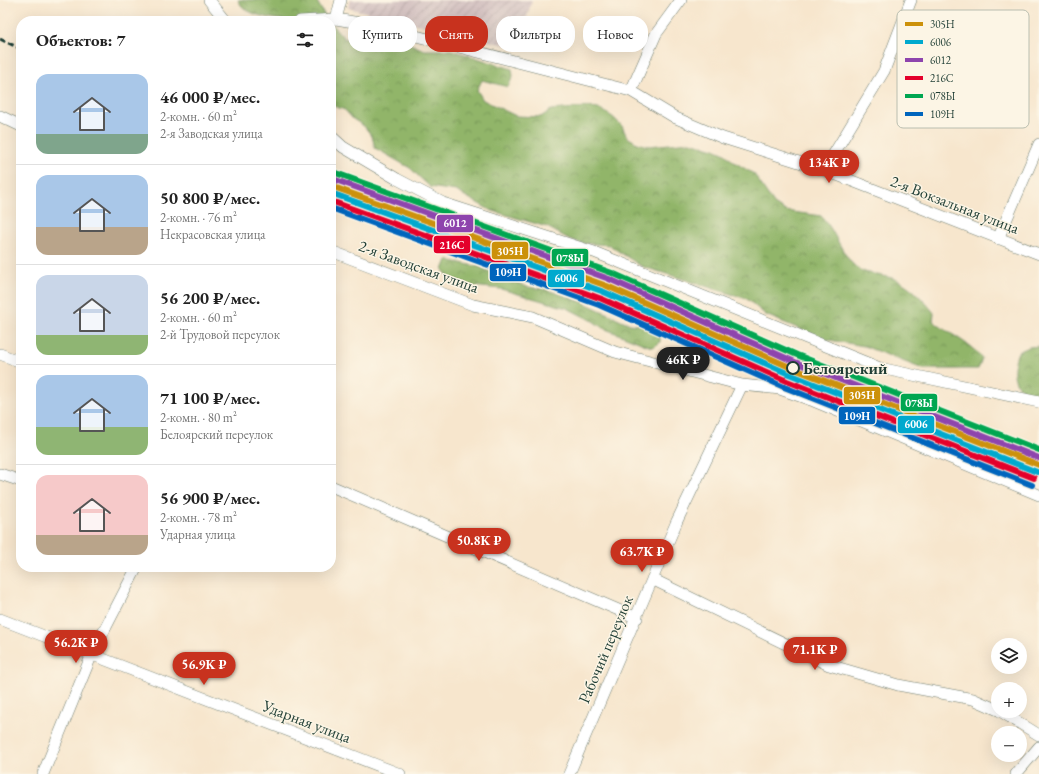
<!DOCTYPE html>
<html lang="ru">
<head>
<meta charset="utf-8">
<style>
	body { margin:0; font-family:"EB Garamond",serif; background:#f2f2f2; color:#222; height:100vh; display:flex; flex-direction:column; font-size:15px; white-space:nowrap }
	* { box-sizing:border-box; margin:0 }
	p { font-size:13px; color:#767676 }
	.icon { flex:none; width:22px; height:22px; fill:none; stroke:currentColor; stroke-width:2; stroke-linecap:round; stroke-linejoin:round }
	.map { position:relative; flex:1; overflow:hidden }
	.details { position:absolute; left:16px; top:16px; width:320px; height:556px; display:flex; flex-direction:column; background:#fff; border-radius:16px; box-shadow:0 4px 16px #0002 }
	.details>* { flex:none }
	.top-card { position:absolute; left:348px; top:16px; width:380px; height:36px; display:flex; gap:8px }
	.buttons { position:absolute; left:991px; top:638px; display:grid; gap:8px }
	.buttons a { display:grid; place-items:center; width:36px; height:36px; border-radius:50%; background:#fff; box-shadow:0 4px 16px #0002; font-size:20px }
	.price { position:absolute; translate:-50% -34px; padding:0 9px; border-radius:14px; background:#c8321e; color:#fff; font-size:13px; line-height:26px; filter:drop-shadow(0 1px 2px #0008) }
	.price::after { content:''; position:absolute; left:50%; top:24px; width:12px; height:9px; margin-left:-6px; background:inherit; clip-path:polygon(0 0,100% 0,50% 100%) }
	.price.current { background:#222; color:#fff }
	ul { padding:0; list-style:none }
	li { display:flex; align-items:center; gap:12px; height:100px; padding:0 20px }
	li+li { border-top:1px solid #e0e0e0 }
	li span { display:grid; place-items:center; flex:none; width:112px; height:80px; border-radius:12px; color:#555 }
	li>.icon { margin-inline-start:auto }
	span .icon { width:48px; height:48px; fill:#fffc; stroke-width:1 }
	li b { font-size:17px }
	h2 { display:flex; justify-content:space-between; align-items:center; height:48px; padding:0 20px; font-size:17px }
	.tag { padding:0 14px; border-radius:16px; background:#fff; box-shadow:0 4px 16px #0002; font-size:14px; line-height:36px }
	.tag.current { background:#c8321e; color:#fff }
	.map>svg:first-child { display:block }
	.industrial { fill:url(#industrial-furrows) }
	.forest { fill:url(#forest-crowns); stroke:#58794e }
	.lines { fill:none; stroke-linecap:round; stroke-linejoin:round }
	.minor-casing { stroke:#6b786a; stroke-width:12 }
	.minor { stroke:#fff; stroke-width:11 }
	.rail { stroke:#1f3d34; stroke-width:3; stroke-dasharray:6 3; stroke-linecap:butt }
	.rail-1-casing { stroke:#fcf5e5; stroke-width:9 }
	.rail-2-casing { stroke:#fcf5e5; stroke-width:9 }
	.rail-3-casing { stroke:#fcf5e5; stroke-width:9 }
	.rail-4-casing { stroke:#fcf5e5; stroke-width:9 }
	.rail-5-casing { stroke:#fcf5e5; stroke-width:9 }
	.rail-6-casing { stroke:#fcf5e5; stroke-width:9 }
	.rail-1 { stroke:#cc910a; stroke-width:6 }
	.rail-2 { stroke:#00a9ce; stroke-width:6 }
	.rail-3 { stroke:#8e44ad; stroke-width:6 }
	.rail-4 { stroke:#e4002b; stroke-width:6 }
	.rail-5 { stroke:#00a651; stroke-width:6 }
	.rail-6 { stroke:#0065bd; stroke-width:6 }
	.stop-dot { fill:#fcf5e5; stroke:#1f3d34; stroke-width:2 }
	.labels { text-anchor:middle; stroke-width:3; stroke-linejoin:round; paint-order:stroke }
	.street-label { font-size:16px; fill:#1f3d34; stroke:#fcf5e5 }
	.stop-label { font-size:16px; font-weight:bold; fill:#1f3d34; stroke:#fcf5e5; text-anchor:start }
	.key { fill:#fcf5e5; stroke:#babeb0; stroke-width:1 }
	.key-label { font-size:11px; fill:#1f3d34 }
	.line-badge { stroke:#fcf5e5; stroke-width:1.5 }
	.badge-label { font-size:11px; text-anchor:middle; font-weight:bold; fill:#fff }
</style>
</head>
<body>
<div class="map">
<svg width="1039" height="774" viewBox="0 0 1039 774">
	<defs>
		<pattern id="industrial-furrows" width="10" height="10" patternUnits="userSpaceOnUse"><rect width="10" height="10" fill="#d2bfbf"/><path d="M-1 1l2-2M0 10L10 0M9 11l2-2" fill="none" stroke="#aa9c9c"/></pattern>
		<pattern id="forest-crowns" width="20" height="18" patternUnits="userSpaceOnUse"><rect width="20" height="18" fill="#91b569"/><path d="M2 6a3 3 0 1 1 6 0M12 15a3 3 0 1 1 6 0" fill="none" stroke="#769457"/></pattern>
	</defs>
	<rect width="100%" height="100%" fill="#fcf5e5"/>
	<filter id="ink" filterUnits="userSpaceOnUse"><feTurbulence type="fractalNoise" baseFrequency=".025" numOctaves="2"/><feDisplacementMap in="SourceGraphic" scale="8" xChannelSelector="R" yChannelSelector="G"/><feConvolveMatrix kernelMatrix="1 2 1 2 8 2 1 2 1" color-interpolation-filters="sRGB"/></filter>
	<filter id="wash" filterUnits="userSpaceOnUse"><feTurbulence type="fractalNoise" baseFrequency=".012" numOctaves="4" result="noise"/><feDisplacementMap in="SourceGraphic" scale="16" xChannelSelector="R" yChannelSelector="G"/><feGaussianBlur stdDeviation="0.9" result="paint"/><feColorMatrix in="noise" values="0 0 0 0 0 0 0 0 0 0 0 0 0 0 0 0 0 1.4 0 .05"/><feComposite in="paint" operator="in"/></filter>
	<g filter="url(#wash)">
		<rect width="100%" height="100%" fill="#f7e6cd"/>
		<path class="industrial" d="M350,0H532L518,48L348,8Z"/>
		<path class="forest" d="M238,0H316L328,21C307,21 246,23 238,0Z
			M331,24L344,38L355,41L366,36L380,34L392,36L424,50H451L512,69L513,76L508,87L482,80L477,90L483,100L516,116L541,117L551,110L589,107L602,110L614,118L622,126L627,137L637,143L649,146L690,142L714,149L725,154L734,162L754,174L774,204L785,211L821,216C836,231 841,255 857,268C867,275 883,275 895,279C911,286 923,299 934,313L933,321C949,334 969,342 982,358L978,369H923L864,346L824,339L766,315L747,299L641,266L609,245L581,243L569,239L547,227L490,210L456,191L430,187L410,168L375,148L372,136L364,126L353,119L345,110L331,105Z
			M447,260L479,267L527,287L544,289L582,302L630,324L650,326L660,334V342L653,347L649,346L603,328L593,321L567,308L501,289L472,286L449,277L443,270Z
			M1039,346V398C1014,393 1009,374 1018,352L1029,347Z"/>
	</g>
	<g filter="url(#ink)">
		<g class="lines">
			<defs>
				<path id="minor" d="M209,0L226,21
					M336,19L341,0
					M300,21L336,19L377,26L631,91L676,118L723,138L824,170L1039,254
					M631,91L656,34L681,0
					M0,116L21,126
					M331,136L343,147L397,179L443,203L594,252L880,368L1039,402
					M824,170L884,71L911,0
					M998,239L1039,144
					M331,251L473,305L533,317L615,352L742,385L780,389L811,400L1039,495
					M0,354L21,362
					M0,474L21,481
					M331,486L637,618
					M652,579L829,665L898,685L973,699L998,710
					M0,619L400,774
					M1000,711L1039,735
					M43,774L92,654L137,567
					M569,774L677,521L742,385
					M1016,774L1039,747"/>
			</defs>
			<use href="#minor" class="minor-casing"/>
			<use href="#minor" class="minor"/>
			<path class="rail" d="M0,39L21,49
				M331,171L599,274"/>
			<defs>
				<path id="rail-1" d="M331,186L607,286L792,368L1039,465"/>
				<path id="rail-2" d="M331,193L604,292L789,374L1037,472"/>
				<path id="rail-3" d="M333,179L609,279L795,362L1039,458"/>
				<path id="rail-4" d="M331,201L602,299L787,381L1034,478"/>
				<path id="rail-5" d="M336,173L612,273L797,355L1039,450"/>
				<path id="rail-6" d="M331,208L599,305L784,387L1032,485"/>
			</defs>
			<use href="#rail-1" class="rail-1-casing"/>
			<use href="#rail-2" class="rail-2-casing"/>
			<use href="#rail-3" class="rail-3-casing"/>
			<use href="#rail-4" class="rail-4-casing"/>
			<use href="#rail-5" class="rail-5-casing"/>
			<use href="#rail-6" class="rail-6-casing"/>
			<use href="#rail-1" class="rail-1"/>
			<use href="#rail-2" class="rail-2"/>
			<use href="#rail-3" class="rail-3"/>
			<use href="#rail-4" class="rail-4"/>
			<use href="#rail-5" class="rail-5"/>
			<use href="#rail-6" class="rail-6"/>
		</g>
	</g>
	<circle class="stop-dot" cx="793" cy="368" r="6"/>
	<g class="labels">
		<g class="street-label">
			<text transform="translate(955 204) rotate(21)" y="6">2-я Вокзальная улица</text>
			<text transform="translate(419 266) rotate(20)" y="6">2-я Заводская улица</text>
			<text transform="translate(605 649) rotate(-67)" y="6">Рабочий переулок</text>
			<text transform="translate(307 721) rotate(21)" y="6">Ударная улица</text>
		</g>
		<g class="stop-label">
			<text x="803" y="374">Белоярский</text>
		</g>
	</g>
	<rect x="897" y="10" width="132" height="118" rx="6" class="key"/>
	<rect x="905" y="22" width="18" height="4" fill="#cc910a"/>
	<rect x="905" y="40" width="18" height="4" fill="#00a9ce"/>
	<rect x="905" y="58" width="18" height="4" fill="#8e44ad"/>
	<rect x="905" y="76" width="18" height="4" fill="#e4002b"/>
	<rect x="905" y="94" width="18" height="4" fill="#00a651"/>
	<rect x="905" y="112" width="18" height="4" fill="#0065bd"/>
	<g class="key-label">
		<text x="930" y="28">305Н</text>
		<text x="930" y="46">6006</text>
		<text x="930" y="64">6012</text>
		<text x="930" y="82">216С</text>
		<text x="930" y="100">078Ы</text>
		<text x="930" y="118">109Н</text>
	</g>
	<g class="line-badge">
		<rect x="436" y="214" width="38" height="19" rx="4" fill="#8e44ad"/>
		<rect x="433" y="235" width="38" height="19" rx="4" fill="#e4002b"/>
		<rect x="491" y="241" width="38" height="19" rx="4" fill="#cc910a"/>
		<rect x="551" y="248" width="38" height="19" rx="4" fill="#00a651"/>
		<rect x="489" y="263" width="38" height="19" rx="4" fill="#0065bd"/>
		<rect x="547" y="269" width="38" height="19" rx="4" fill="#00a9ce"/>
		<rect x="843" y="386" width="38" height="19" rx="4" fill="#cc910a"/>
		<rect x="900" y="393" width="38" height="19" rx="4" fill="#00a651"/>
		<rect x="838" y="406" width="38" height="19" rx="4" fill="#0065bd"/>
		<rect x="897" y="415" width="38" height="19" rx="4" fill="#00a9ce"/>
	</g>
	<g class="badge-label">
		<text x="455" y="227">6012</text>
		<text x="452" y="249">216С</text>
		<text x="510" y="255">305Н</text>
		<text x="570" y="262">078Ы</text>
		<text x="508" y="276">109Н</text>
		<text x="566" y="282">6006</text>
		<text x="862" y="399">305Н</text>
		<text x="919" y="407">078Ы</text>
		<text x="857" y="420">109Н</text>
		<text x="916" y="428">6006</text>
	</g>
</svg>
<div class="buttons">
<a><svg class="icon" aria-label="layers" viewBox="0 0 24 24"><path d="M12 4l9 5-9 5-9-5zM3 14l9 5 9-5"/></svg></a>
<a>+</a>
<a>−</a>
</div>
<b class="price" style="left:829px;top:184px">134K ₽</b>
<b class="price current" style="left:683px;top:381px">46K ₽</b>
<b class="price" style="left:479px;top:562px">50.8K ₽</b>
<b class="price" style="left:642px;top:573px">63.7K ₽</b>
<b class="price" style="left:76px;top:664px">56.2K ₽</b>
<b class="price" style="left:815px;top:671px">71.1K ₽</b>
<b class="price" style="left:204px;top:686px">56.9K ₽</b>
<div class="top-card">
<a class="tag">Купить</a>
<a class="tag current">Снять</a>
<a class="tag">Фильтры</a>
<a class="tag">Новое</a>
</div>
<section class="details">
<h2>Объектов: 7<svg class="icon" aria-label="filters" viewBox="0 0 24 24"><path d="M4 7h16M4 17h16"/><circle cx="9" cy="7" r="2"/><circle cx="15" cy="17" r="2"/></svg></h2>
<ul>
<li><span style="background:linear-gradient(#a9c7e8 75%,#7fa58c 0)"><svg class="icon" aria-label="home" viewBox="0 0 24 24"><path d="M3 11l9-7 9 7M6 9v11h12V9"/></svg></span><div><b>46 000 ₽/мес.</b><p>2-комн. · 60 m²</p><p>2-я Заводская улица</p></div></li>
<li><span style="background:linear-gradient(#a9c7e8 65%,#b9a48a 0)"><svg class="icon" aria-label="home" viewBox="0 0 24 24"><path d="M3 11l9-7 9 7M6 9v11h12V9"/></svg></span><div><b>50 800 ₽/мес.</b><p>2-комн. · 76 m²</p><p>Некрасовская улица</p></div></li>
<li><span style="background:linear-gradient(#c9d6e8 75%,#8fb573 0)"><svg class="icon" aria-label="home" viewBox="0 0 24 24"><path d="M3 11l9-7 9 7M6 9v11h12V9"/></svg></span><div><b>56 200 ₽/мес.</b><p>2-комн. · 60 m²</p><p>2-й Трудовой переулок</p></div></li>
<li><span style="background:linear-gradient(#a9c7e8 65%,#8fb573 0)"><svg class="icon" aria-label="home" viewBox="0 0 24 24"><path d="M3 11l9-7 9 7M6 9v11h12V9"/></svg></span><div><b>71 100 ₽/мес.</b><p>2-комн. · 80 m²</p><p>Белоярский переулок</p></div></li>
<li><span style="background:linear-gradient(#f6c9c9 75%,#b9a48a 0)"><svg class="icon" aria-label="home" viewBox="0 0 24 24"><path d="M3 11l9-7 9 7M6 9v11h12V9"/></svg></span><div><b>56 900 ₽/мес.</b><p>2-комн. · 78 m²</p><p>Ударная улица</p></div></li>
</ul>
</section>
</div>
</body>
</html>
